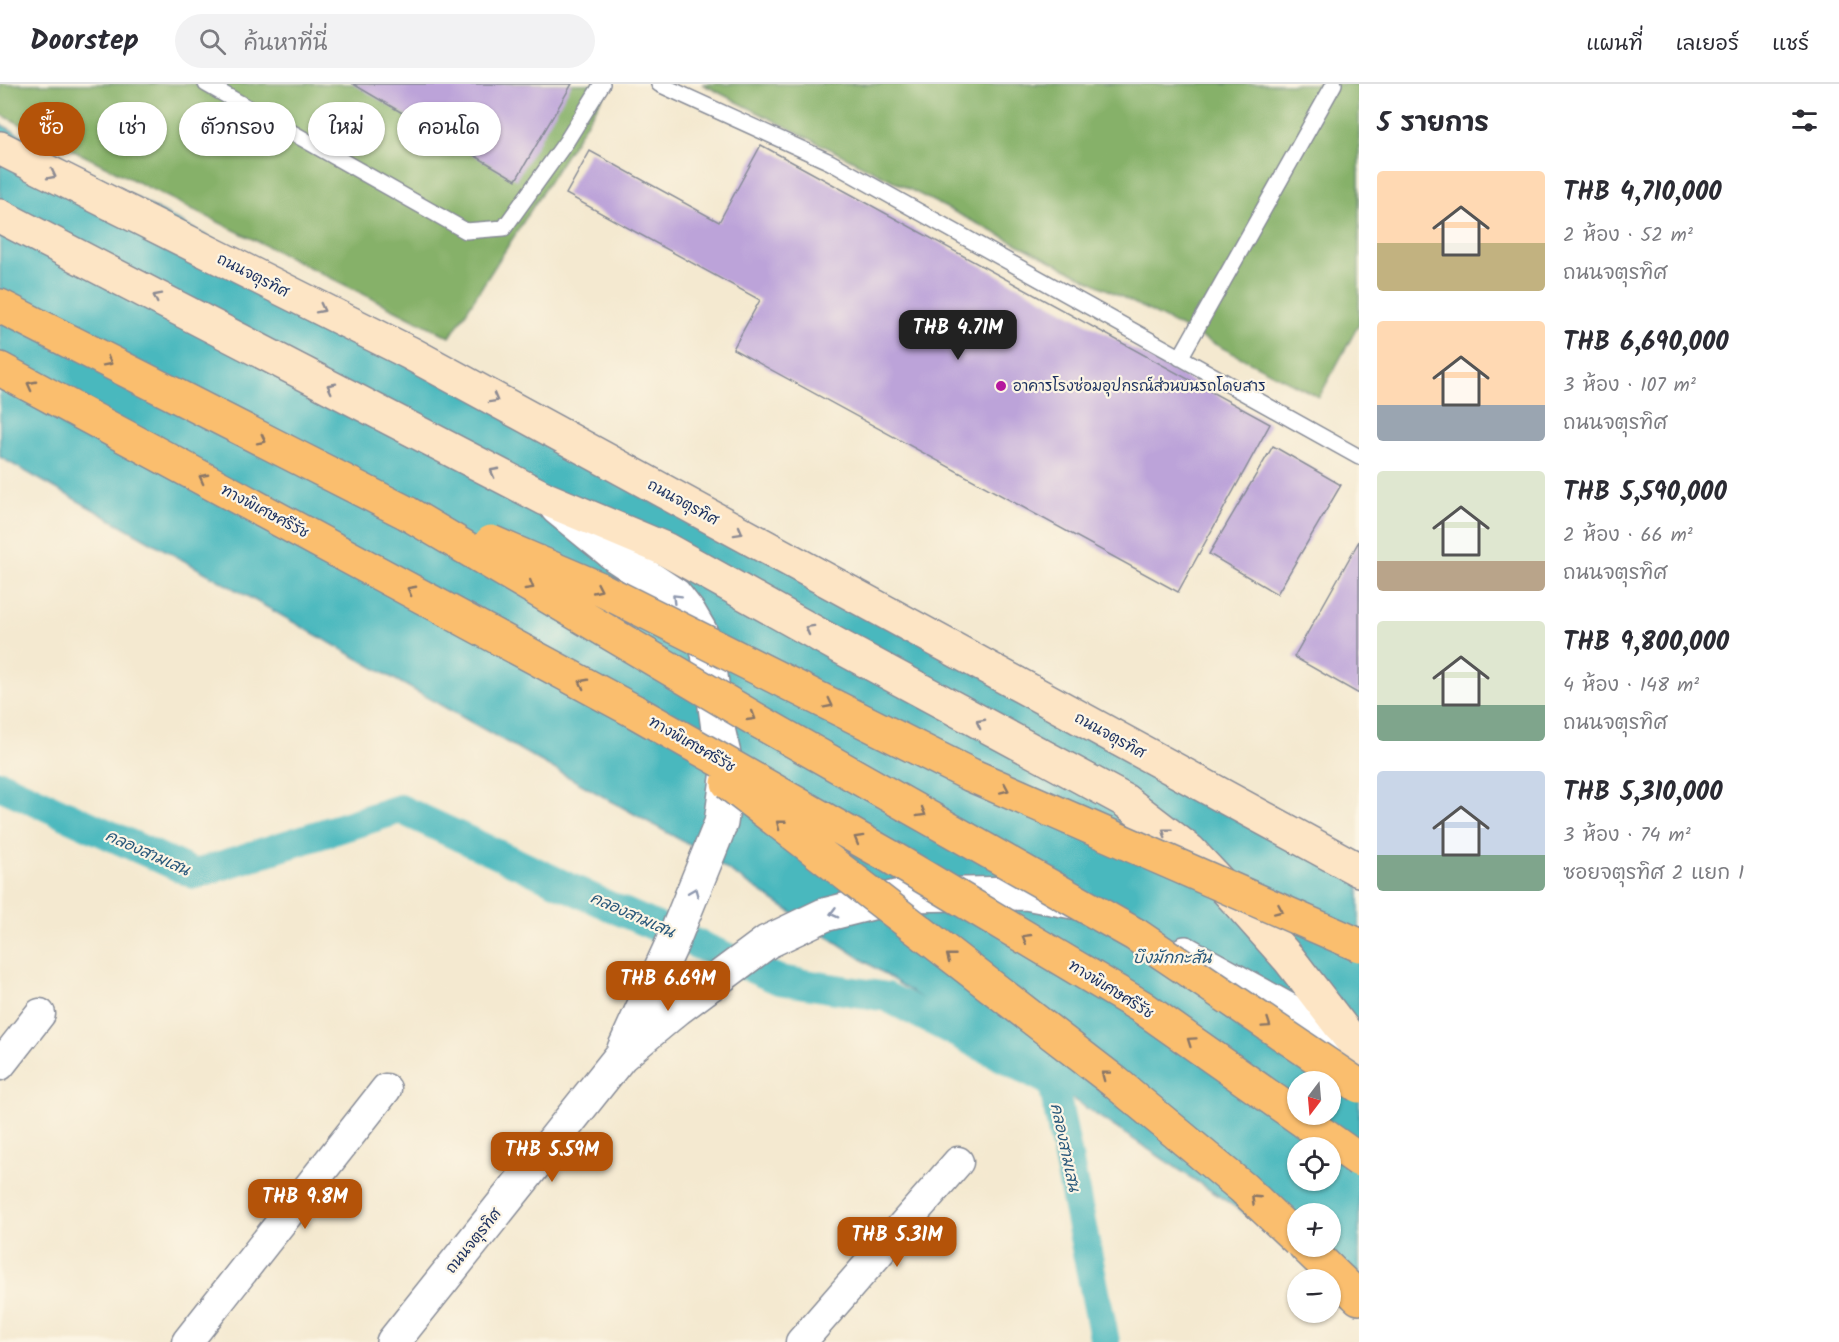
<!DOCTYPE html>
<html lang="th">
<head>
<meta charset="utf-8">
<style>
	body { margin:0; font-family:Kalam,"Playpen Sans Thai",sans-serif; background:#f2f2f3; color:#2b2b33; height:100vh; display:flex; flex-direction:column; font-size:22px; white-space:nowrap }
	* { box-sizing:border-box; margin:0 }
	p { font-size:20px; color:#7c7c81 }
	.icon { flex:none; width:33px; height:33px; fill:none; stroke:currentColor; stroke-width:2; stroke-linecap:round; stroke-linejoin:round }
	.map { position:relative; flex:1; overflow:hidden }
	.panel { display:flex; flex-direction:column; background:#fff; width:480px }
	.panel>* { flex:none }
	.hud { position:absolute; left:18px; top:18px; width:570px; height:54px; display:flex; gap:12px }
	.needle { width:39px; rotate:196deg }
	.buttons { position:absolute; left:1287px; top:987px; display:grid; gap:12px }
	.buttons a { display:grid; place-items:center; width:54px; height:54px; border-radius:50%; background:#fff; box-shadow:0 2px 4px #0004; font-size:30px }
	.price { position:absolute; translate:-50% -51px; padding:0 14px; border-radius:12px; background:#b45309; color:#fff; font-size:20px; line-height:39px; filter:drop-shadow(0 2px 3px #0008) }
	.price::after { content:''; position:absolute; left:50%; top:36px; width:18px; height:14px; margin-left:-9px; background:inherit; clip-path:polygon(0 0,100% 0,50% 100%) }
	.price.current { background:#222; color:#fff }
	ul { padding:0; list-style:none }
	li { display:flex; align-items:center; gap:18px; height:150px; padding:0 18px }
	li span { display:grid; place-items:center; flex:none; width:168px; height:120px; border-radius:6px; color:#555 }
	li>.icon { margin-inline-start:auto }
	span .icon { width:72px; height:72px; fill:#fffc; stroke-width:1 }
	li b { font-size:26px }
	h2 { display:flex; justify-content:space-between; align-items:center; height:72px; padding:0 18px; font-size:26px }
	.tag { padding:0 21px; border-radius:27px; background:#fff; box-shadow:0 2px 4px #0004; font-size:21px; line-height:54px }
	.tag.current { background:#b45309; color:#fff }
	header { display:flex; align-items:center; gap:36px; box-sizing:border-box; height:84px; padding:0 30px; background:#fff; border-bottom:2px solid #e1e1e2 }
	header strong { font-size:28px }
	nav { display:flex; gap:33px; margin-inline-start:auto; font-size:21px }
	.search { width:420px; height:54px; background:#f2f2f3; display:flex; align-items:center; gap:15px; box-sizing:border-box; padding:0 21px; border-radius:33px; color:#7c7c81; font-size:22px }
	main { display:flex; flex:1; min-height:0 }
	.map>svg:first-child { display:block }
	.forest { fill:#86b169; stroke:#507064; stroke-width:1.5 }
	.water { fill:#49b8be; stroke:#32748e; stroke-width:1.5; fill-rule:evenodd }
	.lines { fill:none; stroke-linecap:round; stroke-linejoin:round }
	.canal { stroke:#49b8be; stroke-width:30 }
	.building { fill:#bca3d9 }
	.service-casing { stroke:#888c97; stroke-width:18 }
	.minor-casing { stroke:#888c97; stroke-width:33 }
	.tertiary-casing { stroke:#888c97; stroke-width:36 }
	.secondary-casing { stroke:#888c97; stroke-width:36 }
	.motorway-casing { stroke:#888c97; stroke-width:36 }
	.service { stroke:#fff; stroke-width:15 }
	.minor { stroke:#fff; stroke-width:30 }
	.tertiary { stroke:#fff; stroke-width:33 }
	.secondary { stroke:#fde5c5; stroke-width:33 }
	.motorway { stroke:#fabe6e; stroke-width:33 }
	.motorway-bridge-casing { stroke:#888c97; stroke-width:36; stroke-linecap:butt }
	.motorway-bridge { stroke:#fabe6e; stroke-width:33 }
	.oneway { stroke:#8c8a92 }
	.oneway2 { stroke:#8a7666 }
	.oneway3 { stroke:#8d97ae }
	.poi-dot { fill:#b5179e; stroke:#fcf5e5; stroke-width:2 }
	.labels { text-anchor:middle; stroke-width:4.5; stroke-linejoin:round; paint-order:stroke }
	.street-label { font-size:15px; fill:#1b2f5e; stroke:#fcf5e5 }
	.poi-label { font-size:15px; fill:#1b2f5e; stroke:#fcf5e5; text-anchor:start }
	.water-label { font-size:16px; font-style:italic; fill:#29587b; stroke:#fcf5e5 }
</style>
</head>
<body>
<header>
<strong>Doorstep</strong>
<div class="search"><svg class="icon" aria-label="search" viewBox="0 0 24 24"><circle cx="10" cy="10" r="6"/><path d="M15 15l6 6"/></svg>ค้นหาที่นี่</div>
<nav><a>แผนที่</a><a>เลเยอร์</a><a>แชร์</a></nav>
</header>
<main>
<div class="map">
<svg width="1359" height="1258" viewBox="0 0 1359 1258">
	<rect width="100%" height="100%" fill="#fcf5e5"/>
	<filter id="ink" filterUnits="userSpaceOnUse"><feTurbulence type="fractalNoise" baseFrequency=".0167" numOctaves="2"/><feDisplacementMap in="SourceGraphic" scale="12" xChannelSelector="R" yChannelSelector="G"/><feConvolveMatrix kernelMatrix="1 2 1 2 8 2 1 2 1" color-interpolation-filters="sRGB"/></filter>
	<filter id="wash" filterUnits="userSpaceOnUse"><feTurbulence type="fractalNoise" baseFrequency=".008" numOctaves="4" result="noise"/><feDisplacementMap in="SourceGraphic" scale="24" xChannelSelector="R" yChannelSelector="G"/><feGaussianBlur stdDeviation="1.35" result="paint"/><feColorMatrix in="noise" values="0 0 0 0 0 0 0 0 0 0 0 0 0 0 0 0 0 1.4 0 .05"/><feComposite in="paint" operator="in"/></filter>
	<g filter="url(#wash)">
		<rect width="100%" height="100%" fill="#f4e9d0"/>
		<path class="forest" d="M0,0H611L450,253L0,30Z
			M702,0H1359V240L1319,313Z"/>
		<path class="water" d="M0,40L1359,778V1205L693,763L0,373ZM1298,998H1330V1030H1298ZM1298,1064H1330V1096H1298ZM1298,1130H1330V1162H1298Z"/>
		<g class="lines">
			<path class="canal" d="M0,701L195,790L400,725L609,822L779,896L887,913L1053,999L1105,1258"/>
		</g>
		<g id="blocks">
			<path class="building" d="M353,0H572L516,96Z
				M761,61L1270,340L1178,508L733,265L760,216L566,110L590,67L719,138Z
				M1273,362L1341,401L1277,510L1209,470Z
				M1359,457V610L1294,573Z"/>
		</g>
	</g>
	<g filter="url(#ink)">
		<use href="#blocks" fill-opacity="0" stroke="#888c97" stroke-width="1.5"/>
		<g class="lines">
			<defs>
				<path id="service" d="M206,0L466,147L504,144L566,58L602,0
					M659,0L830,78L1359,373
					M1180,274L1334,0"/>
				<path id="minor" d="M0,981L40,930
					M187,1258L386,1005
					M801,1258L958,1078"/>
				<path id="tertiary" d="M557,424L616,472L675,511L690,530L700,547L708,569L718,645L728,687L721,739L671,862L624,965
					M1185,869L1357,964
					M393,1258L621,972L677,925L767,858L824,831L904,811L1026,809L1073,818"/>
				<path id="secondary" d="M0,64L410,269L1359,786
					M0,132L546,415L665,465L837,561L1124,716L1190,767L1239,819L1289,875L1359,966"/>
				<path id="motorway" d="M0,222L407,429
					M0,285L634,627
					M1305,1162L1359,1214"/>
			</defs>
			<use href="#service" class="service-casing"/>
			<use href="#minor" class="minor-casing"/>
			<use href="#tertiary" class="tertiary-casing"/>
			<use href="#secondary" class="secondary-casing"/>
			<use href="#motorway" class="motorway-casing"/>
			<use href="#service" class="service"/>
			<use href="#minor" class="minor"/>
			<use href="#tertiary" class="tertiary"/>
			<use href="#secondary" class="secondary"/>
			<use href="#motorway" class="motorway"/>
			<defs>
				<path id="motorway-bridge" d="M407,429L760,638L1136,851L1359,1002
					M491,458L598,504L971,691L1359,861
					M634,627L889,772L1142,923L1359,1076
					M728,699L1115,998L1243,1104L1298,1156"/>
			</defs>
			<use href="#motorway-bridge" class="motorway-bridge-casing"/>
			<use href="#motorway-bridge" class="motorway-bridge"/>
		</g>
		<defs><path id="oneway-chevron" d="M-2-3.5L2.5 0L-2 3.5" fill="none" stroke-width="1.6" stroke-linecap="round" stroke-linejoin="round" transform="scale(1.5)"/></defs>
		<g class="oneway">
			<use href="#oneway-chevron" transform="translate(52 91) rotate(27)"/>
			<use href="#oneway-chevron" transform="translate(157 213) rotate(-153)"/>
			<use href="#oneway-chevron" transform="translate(321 225) rotate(27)"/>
			<use href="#oneway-chevron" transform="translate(331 303) rotate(-153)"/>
			<use href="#oneway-chevron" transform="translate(494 315) rotate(29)"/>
			<use href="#oneway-chevron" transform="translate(494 388) rotate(-152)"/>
			<use href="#oneway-chevron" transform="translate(739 448) rotate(29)"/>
			<use href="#oneway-chevron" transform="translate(809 545) rotate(-151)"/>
			<use href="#oneway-chevron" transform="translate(980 639) rotate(-152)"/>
			<use href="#oneway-chevron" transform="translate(1166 748) rotate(-143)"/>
		</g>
		<g class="oneway2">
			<use href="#oneway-chevron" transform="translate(108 278) rotate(27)"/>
			<use href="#oneway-chevron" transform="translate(31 301) rotate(-152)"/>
			<use href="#oneway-chevron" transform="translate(262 356) rotate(27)"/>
			<use href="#oneway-chevron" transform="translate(203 394) rotate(-152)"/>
			<use href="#oneway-chevron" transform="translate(530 502) rotate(31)"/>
			<use href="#oneway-chevron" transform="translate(598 505) rotate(25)"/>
			<use href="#oneway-chevron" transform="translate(411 506) rotate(-152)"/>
			<use href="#oneway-chevron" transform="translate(583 599) rotate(-152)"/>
			<use href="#oneway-chevron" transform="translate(829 620) rotate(27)"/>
			<use href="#oneway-chevron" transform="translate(752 633) rotate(31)"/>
			<use href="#oneway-chevron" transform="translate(1005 705) rotate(24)"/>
			<use href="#oneway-chevron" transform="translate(922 729) rotate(30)"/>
			<use href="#oneway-chevron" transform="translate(780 740) rotate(-142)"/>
			<use href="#oneway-chevron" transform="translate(858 755) rotate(-150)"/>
			<use href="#oneway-chevron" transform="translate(1279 826) rotate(24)"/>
			<use href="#oneway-chevron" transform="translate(1026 854) rotate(-149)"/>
			<use href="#oneway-chevron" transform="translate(950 873) rotate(-142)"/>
			<use href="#oneway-chevron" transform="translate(1267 940) rotate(34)"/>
			<use href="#oneway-chevron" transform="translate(1191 957) rotate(-145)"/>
			<use href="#oneway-chevron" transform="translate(1105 991) rotate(-143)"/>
			<use href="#oneway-chevron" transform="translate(1255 1115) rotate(-137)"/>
		</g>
		<g class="oneway3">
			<use href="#oneway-chevron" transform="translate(676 514) rotate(-135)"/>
			<use href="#oneway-chevron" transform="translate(694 808) rotate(-68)"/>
			<use href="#oneway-chevron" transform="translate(834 829) rotate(165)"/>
		</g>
	</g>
	<circle class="poi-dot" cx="1001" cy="302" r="6"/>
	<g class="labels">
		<g class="street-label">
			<text transform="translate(253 191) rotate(27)" y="5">ถนนจตุรทิศ</text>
			<text transform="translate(683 418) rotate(29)" y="5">ถนนจตุรทิศ</text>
			<text transform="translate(265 427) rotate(28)" y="5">ทางพิเศษศรีรัช</text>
			<text transform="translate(1110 651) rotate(29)" y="5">ถนนจตุรทิศ</text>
			<text transform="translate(692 660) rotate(30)" y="5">ทางพิเศษศรีรัช</text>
			<text transform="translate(1111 905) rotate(32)" y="5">ทางพิเศษศรีรัช</text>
			<text transform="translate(473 1157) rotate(-51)" y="5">ถนนจตุรทิศ</text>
		</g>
		<g class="poi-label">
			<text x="1013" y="307">อาคารโรงซ่อมอุปกรณ์ส่วนบนรถโดยสาร</text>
		</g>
		<g class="water-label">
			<text transform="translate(148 768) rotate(24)" y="6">คลองสามเสน</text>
			<text transform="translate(633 830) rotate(24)" y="6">คลองสามเสน</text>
			<text x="1172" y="879">บึงมักกะสัน</text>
			<text transform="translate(1066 1063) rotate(78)" y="6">คลองสามเสน</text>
		</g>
	</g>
</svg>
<div class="buttons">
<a><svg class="needle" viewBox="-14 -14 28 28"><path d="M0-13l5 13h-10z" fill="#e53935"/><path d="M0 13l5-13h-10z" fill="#7c7c81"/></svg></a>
<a><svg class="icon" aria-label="locate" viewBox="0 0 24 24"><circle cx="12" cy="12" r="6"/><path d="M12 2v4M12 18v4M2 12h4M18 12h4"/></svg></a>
<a>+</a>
<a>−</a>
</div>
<b class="price current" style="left:958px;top:277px">THB 4.71M</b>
<b class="price" style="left:668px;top:928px">THB 6.69M</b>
<b class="price" style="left:552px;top:1099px">THB 5.59M</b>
<b class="price" style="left:305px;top:1146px">THB 9.8M</b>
<b class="price" style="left:897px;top:1184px">THB 5.31M</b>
<div class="hud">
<a class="tag current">ซื้อ</a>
<a class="tag">เช่า</a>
<a class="tag">ตัวกรอง</a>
<a class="tag">ใหม่</a>
<a class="tag">คอนโด</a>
</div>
</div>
<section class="panel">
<h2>5 รายการ<svg class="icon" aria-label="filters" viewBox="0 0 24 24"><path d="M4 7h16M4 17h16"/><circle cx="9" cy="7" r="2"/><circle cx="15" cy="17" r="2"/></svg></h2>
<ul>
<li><span style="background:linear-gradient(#ffd9b3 60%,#c2b280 0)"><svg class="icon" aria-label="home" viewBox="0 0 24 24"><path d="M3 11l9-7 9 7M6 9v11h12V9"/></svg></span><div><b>THB 4,710,000</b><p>2 ห้อง · 52 m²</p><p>ถนนจตุรทิศ</p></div></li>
<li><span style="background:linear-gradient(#ffd9b3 70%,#9aa5b1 0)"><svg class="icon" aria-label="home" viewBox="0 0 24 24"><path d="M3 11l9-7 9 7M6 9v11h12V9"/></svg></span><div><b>THB 6,690,000</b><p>3 ห้อง · 107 m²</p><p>ถนนจตุรทิศ</p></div></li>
<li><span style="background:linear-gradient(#dfe7d0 75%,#b9a48a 0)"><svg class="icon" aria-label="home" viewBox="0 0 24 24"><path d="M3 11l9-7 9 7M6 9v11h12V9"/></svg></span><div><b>THB 5,590,000</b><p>2 ห้อง · 66 m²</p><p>ถนนจตุรทิศ</p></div></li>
<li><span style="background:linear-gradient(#dfe7d0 70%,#7fa58c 0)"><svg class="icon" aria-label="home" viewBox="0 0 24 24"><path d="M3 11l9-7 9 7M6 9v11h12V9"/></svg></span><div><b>THB 9,800,000</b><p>4 ห้อง · 148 m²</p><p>ถนนจตุรทิศ</p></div></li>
<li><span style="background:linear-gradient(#c9d6e8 70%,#7fa58c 0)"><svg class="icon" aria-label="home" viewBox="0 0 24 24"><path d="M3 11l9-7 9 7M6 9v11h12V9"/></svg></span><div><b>THB 5,310,000</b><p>3 ห้อง · 74 m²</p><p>ซอยจตุรทิศ 2 แยก 1</p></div></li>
</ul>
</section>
</main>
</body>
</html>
